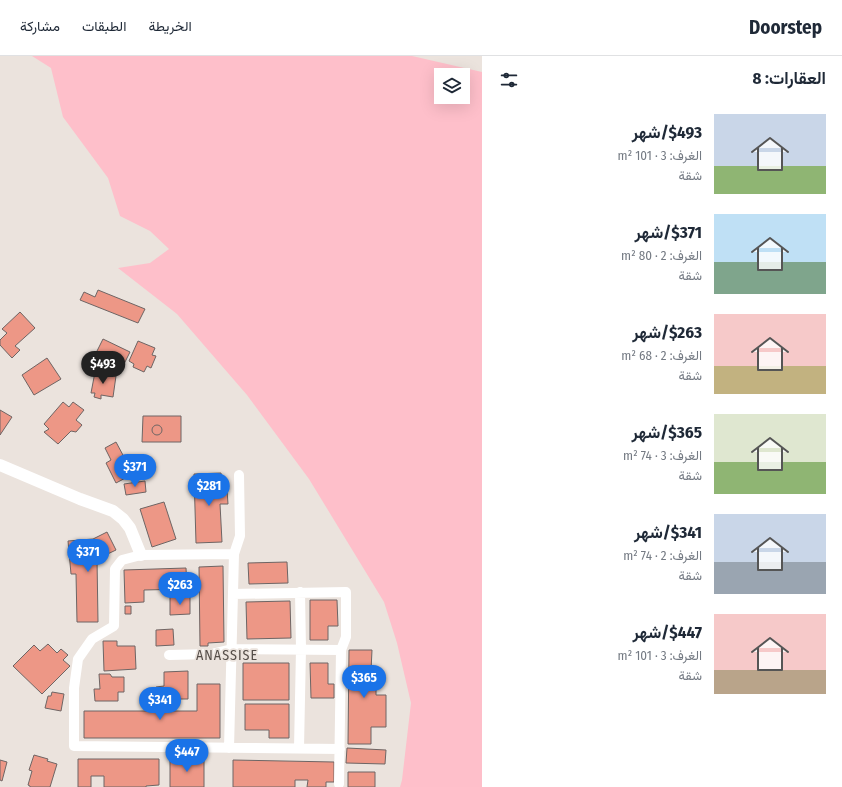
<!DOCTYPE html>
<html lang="ar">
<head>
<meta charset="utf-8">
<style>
	body { margin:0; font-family:"Fira Sans Condensed",Vazirmatn,sans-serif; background:#f2f2f3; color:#1f2937; direction:rtl; height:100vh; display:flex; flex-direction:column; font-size:15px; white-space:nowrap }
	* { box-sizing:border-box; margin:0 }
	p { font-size:13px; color:#747a83 }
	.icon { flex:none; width:22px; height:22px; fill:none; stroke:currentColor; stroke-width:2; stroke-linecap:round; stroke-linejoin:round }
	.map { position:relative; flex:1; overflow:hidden; direction:ltr }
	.panel { display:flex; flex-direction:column; background:#fff; width:360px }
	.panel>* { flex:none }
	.tools { position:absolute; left:434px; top:12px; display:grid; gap:8px }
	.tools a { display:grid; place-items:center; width:36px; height:36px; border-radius:0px; background:#fff; box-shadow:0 4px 16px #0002; font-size:20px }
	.price { position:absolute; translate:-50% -34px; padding:0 9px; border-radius:14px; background:#1a73e8; color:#fff; font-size:13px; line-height:26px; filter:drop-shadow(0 1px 2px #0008) }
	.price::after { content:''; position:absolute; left:50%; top:24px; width:12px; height:9px; margin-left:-6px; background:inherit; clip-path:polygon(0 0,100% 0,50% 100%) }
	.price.current { background:#222; color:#fff }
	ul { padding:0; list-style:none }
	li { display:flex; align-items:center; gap:12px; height:100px; padding:0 16px }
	li span { display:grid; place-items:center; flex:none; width:112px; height:80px; border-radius:0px; color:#555 }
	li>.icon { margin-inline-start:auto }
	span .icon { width:48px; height:48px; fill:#fffc; stroke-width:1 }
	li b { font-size:17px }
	h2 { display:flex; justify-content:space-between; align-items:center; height:48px; padding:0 16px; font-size:17px }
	header { display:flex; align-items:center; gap:24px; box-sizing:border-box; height:56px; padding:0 20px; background:#fff; border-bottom:1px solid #e0e1e3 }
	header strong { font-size:19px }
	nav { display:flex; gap:22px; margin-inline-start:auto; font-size:14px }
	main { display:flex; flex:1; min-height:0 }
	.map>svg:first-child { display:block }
	.green { fill:#febfca; fill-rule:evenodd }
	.building { fill:#ed9786; stroke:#6e6564 }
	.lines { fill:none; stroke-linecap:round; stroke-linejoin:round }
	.minor { stroke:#fff; stroke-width:10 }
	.tertiary { stroke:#fff; stroke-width:12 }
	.labels { text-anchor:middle; stroke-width:3.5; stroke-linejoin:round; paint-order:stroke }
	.quarter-label { font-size:14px; letter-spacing:1px; fill:#554e49; stroke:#ebe3dd }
</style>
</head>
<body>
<header>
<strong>Doorstep</strong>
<nav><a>الخريطة</a><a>الطبقات</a><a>مشاركة</a></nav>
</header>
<main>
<section class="panel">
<h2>العقارات: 8<svg class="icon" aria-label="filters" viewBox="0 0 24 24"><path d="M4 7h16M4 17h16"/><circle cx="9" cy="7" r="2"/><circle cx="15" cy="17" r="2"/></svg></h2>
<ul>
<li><span style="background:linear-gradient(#c9d6e8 65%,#8fb573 0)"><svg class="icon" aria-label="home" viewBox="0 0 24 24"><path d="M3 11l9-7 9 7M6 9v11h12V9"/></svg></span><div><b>$493/شهر</b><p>الغرف: 3 · 101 m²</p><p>شقة</p></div></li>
<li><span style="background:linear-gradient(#bfe0f5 60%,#7fa58c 0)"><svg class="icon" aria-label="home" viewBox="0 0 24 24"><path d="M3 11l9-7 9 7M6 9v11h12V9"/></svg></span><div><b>$371/شهر</b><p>الغرف: 2 · 80 m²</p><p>شقة</p></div></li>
<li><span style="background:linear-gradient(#f6c9c9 65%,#c2b280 0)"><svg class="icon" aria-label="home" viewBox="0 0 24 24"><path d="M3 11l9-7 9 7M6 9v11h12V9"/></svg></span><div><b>$263/شهر</b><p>الغرف: 2 · 68 m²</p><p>شقة</p></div></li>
<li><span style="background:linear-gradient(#dfe7d0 60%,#8fb573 0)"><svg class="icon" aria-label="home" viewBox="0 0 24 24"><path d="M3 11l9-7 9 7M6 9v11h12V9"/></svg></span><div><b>$365/شهر</b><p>الغرف: 3 · 74 m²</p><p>شقة</p></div></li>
<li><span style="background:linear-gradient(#c9d6e8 60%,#9aa5b1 0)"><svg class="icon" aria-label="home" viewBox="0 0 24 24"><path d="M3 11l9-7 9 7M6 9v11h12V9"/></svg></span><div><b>$341/شهر</b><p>الغرف: 2 · 74 m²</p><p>شقة</p></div></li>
<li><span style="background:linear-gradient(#f6c9c9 70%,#b9a48a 0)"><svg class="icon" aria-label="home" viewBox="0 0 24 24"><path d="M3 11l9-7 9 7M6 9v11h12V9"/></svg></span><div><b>$447/شهر</b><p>الغرف: 3 · 101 m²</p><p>شقة</p></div></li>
</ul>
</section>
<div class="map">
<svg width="482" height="731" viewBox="0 0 482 731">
	<rect width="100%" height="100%" fill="#ebe3dd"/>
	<path class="green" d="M32,0H412L482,16V731H400L402,724L411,647L397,587L384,546L309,423L247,339L177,258L118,212L150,207L169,193L150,175L120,160L108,122L63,61L51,12ZM441,19H463V41H441Z"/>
	<path class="building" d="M98,234L145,253L138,267L80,244L84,236L95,241Z
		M20,256L35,272L15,290L20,294L12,302L0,289V284L7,277L2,273Z
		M103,283L130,296L119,318L102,309L105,302L96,297Z
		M138,285L155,292L152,299L156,300L151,312L147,310L144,316L133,311L134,308L129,305Z
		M47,302L61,323L34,339L22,319Z
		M95,316L116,320L113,341L101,339V343L94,341L95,337H91Z
		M63,346L69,351L73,346L84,354L76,364L82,369L76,376L71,375L58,388L44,376L49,373L44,368Z
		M0,354L12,361L0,379Z
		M143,360H181V386H142Z
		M152 374a5 5 0 1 1 10 0a5 5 0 1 1-10 0Z
		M116,386L133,418L116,427L106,407L111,404L105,392Z
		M221,417L222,434H227L228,448H220L222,486L196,487L194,418Z
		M145,425L146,436L126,439L124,428Z
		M164,446L176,483L152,491L140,453Z
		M107,476L116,494L97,503L98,566H77L76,518H71L68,485L93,483Z
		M287,506L288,527L249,528L248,507Z
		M223,510L224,586L208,587V590H200L199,511Z
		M186,512L187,533L144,534V546L125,547L124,514Z
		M190,540V558L170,559V541Z
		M310,544H337L338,570H328V584H310Z
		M290,545L291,582L247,583L246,546Z
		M125,550H131V558H125Z
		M173,573L174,589L156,590V574Z
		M103,585H117V590H135L136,613L104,615Z
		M48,588L57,597L61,593L68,599L63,604L70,610L42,638L13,610L34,589L40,595Z
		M349,594H372L371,615H376V639H386V671H371V688H348Z
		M243,607H289V644H243Z
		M310,607H328V628H334V642H311Z
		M188,615V643H156V631L164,630V616Z
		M99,618H110L112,621H124V636H118V645H95L94,633H100Z
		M197,628H220V682H84V655H197Z
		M52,636L64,638L61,655L45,652L48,640H51Z
		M245,648H289V682H269V674H245Z
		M347,692L386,694L385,708L346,707Z
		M34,699L48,703L47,705L57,708L50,731H30V730L28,729L32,715L29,714Z
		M78,703H159V729L146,730V731H104V720H91V731H78Z
		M170,703H204V731H170Z
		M0,704L7,706L2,725L0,724Z
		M233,704L334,706V726H326V731H307L308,724H295V731H233Z
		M348,716H375V731H348Z"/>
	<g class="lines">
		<path class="minor" d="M234,498L141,499L122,504L115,513L114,570L92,583L78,603L74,632V690L340,693
			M233,538L346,536V581L341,594L339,728
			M169,599L211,598L232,593L341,594
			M229,692L234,498L240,480L239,419
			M299,692L301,593L300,536"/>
		<path class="tertiary" d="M0,409L80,443L113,455L123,463L130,472L141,499"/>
	</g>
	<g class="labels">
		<g class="quarter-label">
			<text x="227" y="604">ANASSISE</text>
		</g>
	</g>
</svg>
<div class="tools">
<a><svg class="icon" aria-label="layers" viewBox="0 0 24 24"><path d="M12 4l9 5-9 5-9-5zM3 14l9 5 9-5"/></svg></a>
</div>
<b class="price current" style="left:103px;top:329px">$493</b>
<b class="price" style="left:135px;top:432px">$371</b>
<b class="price" style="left:209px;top:451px">$281</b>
<b class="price" style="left:88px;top:517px">$371</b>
<b class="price" style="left:180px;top:550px">$263</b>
<b class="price" style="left:364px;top:643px">$365</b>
<b class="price" style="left:160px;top:665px">$341</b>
<b class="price" style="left:187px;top:717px">$447</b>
</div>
</main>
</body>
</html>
